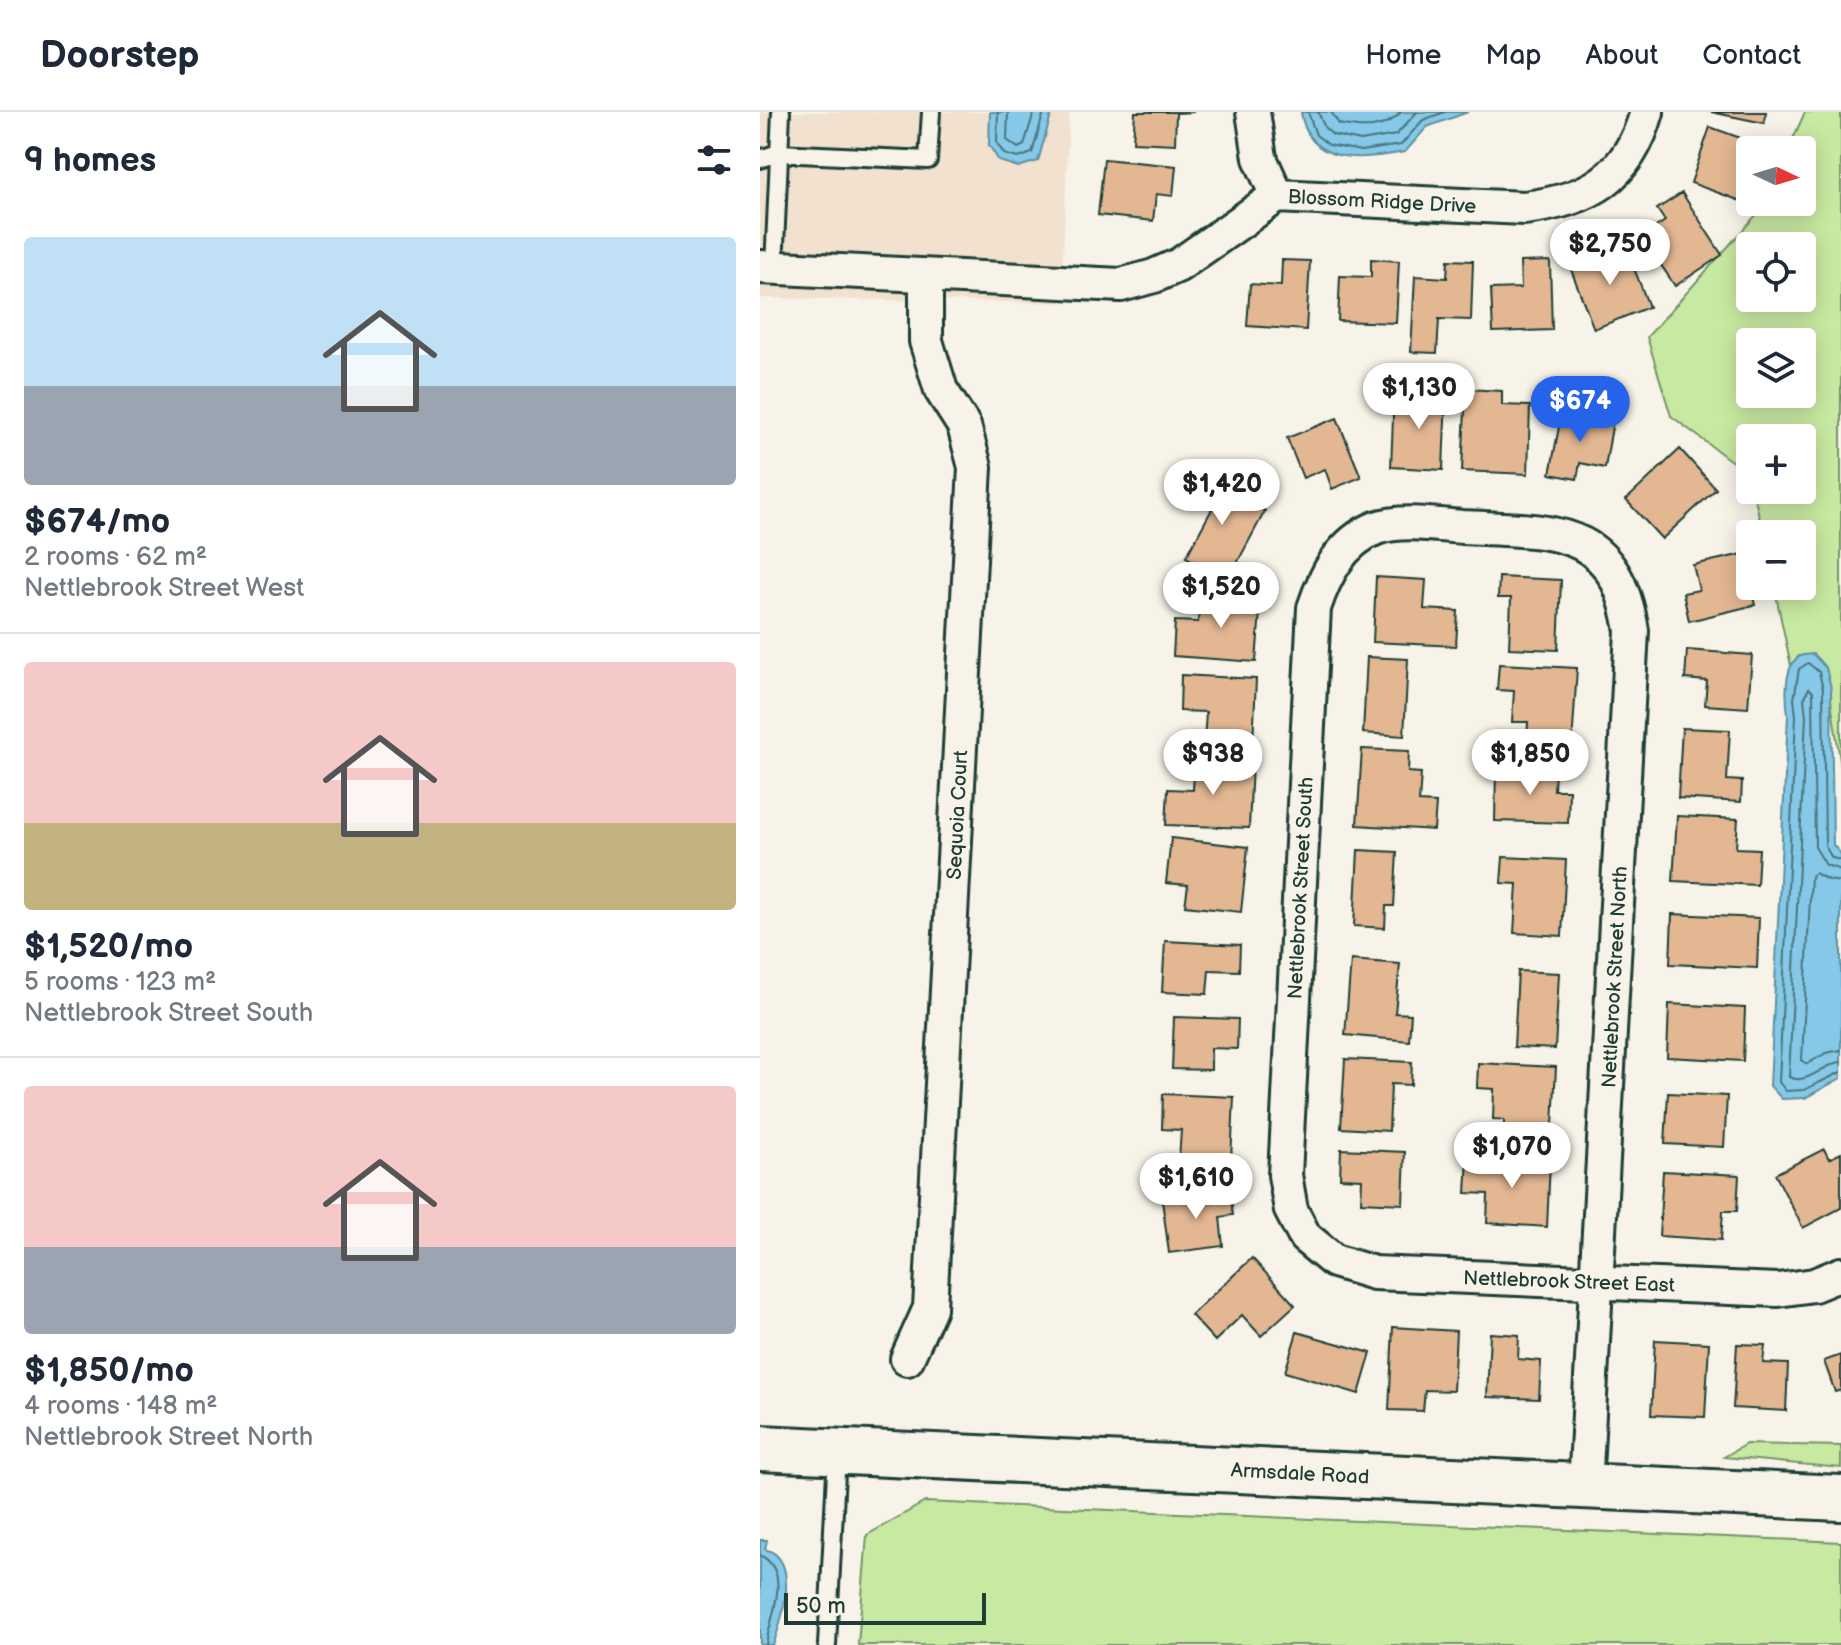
<!DOCTYPE html>
<html lang="en">
<head>
<meta charset="utf-8">
<style>
	body { margin:0; font-family:"Balsamiq Sans",sans-serif; background:#f2f2f3; color:#1f2937; height:100vh; display:flex; flex-direction:column; font-size:30px; white-space:nowrap }
	* { box-sizing:border-box; margin:0 }
	p { font-size:26px; color:#747a83 }
	.icon { flex:none; width:44px; height:44px; fill:none; stroke:currentColor; stroke-width:2; stroke-linecap:round; stroke-linejoin:round }
	.map { position:relative; flex:1; overflow:hidden }
	.sheet { display:flex; flex-direction:column; background:#fff; width:760px }
	.sheet>* { flex:none }
	.needle { width:52px; rotate:94deg }
	.fabs { position:absolute; left:976px; top:24px; display:grid; gap:16px }
	.fabs a { display:grid; place-items:center; width:80px; height:80px; border-radius:8px; background:#fff; box-shadow:0 4px 20px #0003; font-size:40px }
	.scale { position:absolute; left:24px; bottom:20px; width:202px; box-sizing:border-box; padding-left:8px; border:4px solid #1f3d34; border-top:0; font-size:22px; line-height:28px; white-space:nowrap; color:#1f3d34; -webkit-text-stroke:6px #f7f3e8; paint-order:stroke }
	.price { position:absolute; translate:-50% -68px; padding:0 18px; border-radius:28px; background:#fff; color:#222; font-size:26px; line-height:52px; filter:drop-shadow(0 2px 4px #0008) }
	.price::after { content:''; position:absolute; left:50%; top:48px; width:24px; height:18px; margin-left:-12px; background:inherit; clip-path:polygon(0 0,100% 0,50% 100%) }
	.price.on { background:#2563eb; color:#fff }
	ul { padding:0; list-style:none }
	li { display:grid; align-content:center; gap:16px; height:424px; padding:0 24px }
	li+li { border-top:2px solid #e0e1e3 }
	li span { display:grid; place-items:center; height:248px; border-radius:8px; color:#555 }
	li>.icon { margin-inline-start:auto }
	span .icon { width:144px; height:144px; fill:#fffc; stroke-width:1 }
	li b { font-size:34px }
	h2 { display:flex; justify-content:space-between; align-items:center; height:96px; padding:0 24px; font-size:34px }
	header { display:flex; align-items:center; gap:48px; box-sizing:border-box; height:112px; padding:0 40px; background:#fff; border-bottom:2px solid #e0e1e3 }
	header strong { font-size:38px }
	nav { display:flex; gap:44px; margin-inline-start:auto; font-size:28px }
	main { display:flex; flex:1; min-height:0 }
	.map>svg:first-child { display:block }
	.built { fill:#f1e1ce }
	.green { fill:#c8e9a2; stroke:#74936b; stroke-width:2; fill-rule:evenodd }
	.water { fill:#86c8e7; stroke:#5d909f; stroke-width:2 }
	.lines { fill:none; stroke-linecap:round; stroke-linejoin:round }
	.shore { stroke:#48757c; stroke-width:2 }
	.building { fill:#e2b792; stroke:#1f3d34; stroke-width:2 }
	.lane-casing { stroke:#1f3d34; stroke-width:22 }
	.street-casing { stroke:#1f3d34; stroke-width:38 }
	.secondary-casing { stroke:#1f3d34; stroke-width:50 }
	.lane { stroke:#f7f3e8; stroke-width:16 }
	.street { stroke:#f7f3e8; stroke-width:32 }
	.secondary { stroke:#f7f3e8; stroke-width:44 }
	.labels { text-anchor:middle; stroke-width:8; stroke-linejoin:round; paint-order:stroke }
	.street-label { font-size:20px; fill:#1f3d34; stroke:#f7f3e8 }
</style>
</head>
<body>
<header>
<strong>Doorstep</strong>
<nav><a>Home</a><a>Map</a><a>About</a><a>Contact</a></nav>
</header>
<main>
<section class="sheet">
<h2>9 homes<svg class="icon" aria-label="filters" viewBox="0 0 24 24"><path d="M4 7h16M4 17h16"/><circle cx="9" cy="7" r="2"/><circle cx="15" cy="17" r="2"/></svg></h2>
<ul>
<li><span style="background:linear-gradient(#bfe0f5 60%,#9aa5b1 0)"><svg class="icon" aria-label="home" viewBox="0 0 24 24"><path d="M3 11l9-7 9 7M6 9v11h12V9"/></svg></span><div><b>$674/mo</b><p>2 rooms · 62 m²</p><p>Nettlebrook Street West</p></div></li>
<li><span style="background:linear-gradient(#f6c9c9 65%,#c2b280 0)"><svg class="icon" aria-label="home" viewBox="0 0 24 24"><path d="M3 11l9-7 9 7M6 9v11h12V9"/></svg></span><div><b>$1,520/mo</b><p>5 rooms · 123 m²</p><p>Nettlebrook Street South</p></div></li>
<li><span style="background:linear-gradient(#f6c9c9 65%,#9aa5b1 0)"><svg class="icon" aria-label="home" viewBox="0 0 24 24"><path d="M3 11l9-7 9 7M6 9v11h12V9"/></svg></span><div><b>$1,850/mo</b><p>4 rooms · 148 m²</p><p>Nettlebrook Street North</p></div></li>
</ul>
</section>
<div class="map">
<svg width="1081" height="1533" viewBox="0 0 1081 1533">
	<rect width="100%" height="100%" fill="#f7f3e8"/>
	<filter id="ink" filterUnits="userSpaceOnUse"><feTurbulence type="fractalNoise" baseFrequency=".0125" numOctaves="2"/><feDisplacementMap in="SourceGraphic" scale="16" xChannelSelector="R" yChannelSelector="G"/><feConvolveMatrix kernelMatrix="1 2 1 2 8 2 1 2 1" color-interpolation-filters="sRGB"/></filter>
	<g filter="url(#ink)">
		<path class="built" d="M0,0H309L301,191L0,186Z"/>
		<path class="green" d="M1045,0H1081V655L1066,556L1039,544L1031,554L1014,474H1042V422H1003L993,378H1042V326H990V363L911,304L887,225L999,100L1004,90H1042V38H1028ZM990,134H1042V186H990ZM990,230H1042V282H990Z
			M986,1332L1081,1334V1356L964,1345Z
			M165,1390L1081,1430V1533H98L107,1423Z"/>
		<path class="water" d="M230,0H292L278,49L258,55L239,49L229,33Z
			M541,0H708L667,15L645,40C603,47 549,56 541,0Z
			M1053,542L1066,556L1071,576L1073,733L1081,742V966L1045,986L1022,987L1010,974L1028,603C1026,588 1023,553 1040,544C1044,542 1049,543 1053,542Z
			M0,1428H7L5,1437C41,1447 22,1508 13,1533H0Z"/>
		<g class="lines">
			<path class="shore" d="M238,0L237,31L244,42L258,46L272,41L284,0
				M248,0L247,28L258,36L264,33L274,0
				M548,0L556,23L569,33L601,39L641,33L663,8L685,0
				M558,0L565,16L573,23L601,29L636,23L657,0
				M571,0L579,12C602,17 624,19 641,0
				M1081,748L1072,746L1065,734L1063,577L1059,560L1048,551L1039,557L1034,587L1036,604L1019,970L1026,979L1044,978L1081,960
				M1081,758L1066,753L1055,735L1053,580L1049,576L1044,587L1046,604L1029,965C1047,974 1063,952 1081,950
				M1081,770L1068,768L1055,761L1051,764L1042,949L1047,952L1066,941L1081,938
				M0,1443C33,1460 10,1504 6,1533"/>
		</g>
		<path class="building" d="M375,0H434L416,1L415,32L373,30Z
			M951,0H1006L1004,11Z
			M950,15L1011,37L990,38L992,93L931,71Z
			M344,47L416,54L413,84L396,82L393,109L338,103Z
			M922,81L962,143L915,174L882,124L905,109L897,97Z
			M865,133L889,195L834,217L810,155Z
			M611,147L639,149L636,211L578,209L580,164L611,165Z
			M522,148L550,149L546,218L487,214L490,172L521,174Z
			M688,148L713,149L711,208L679,207L677,241L651,240L655,164L687,166Z
			M790,149L792,218L733,220L731,177L761,176L760,150Z
			M706,277L742,279V293L770,294L768,362L702,359Z
			M634,281L686,283L683,358L631,355Z
			M802,299L853,309L845,356L820,351L817,367L790,362Z
			M577,306L601,365L572,377L565,357L543,366L527,326Z
			M920,337L956,377L902,427L866,388Z
			M438,362L505,399L468,468L426,445L452,397L426,383Z
			M983,442L995,493L929,509L923,481L939,478L933,453Z
			M616,465L666,468L664,497L698,499L696,534L613,530Z
			M739,465L801,468L798,538L749,536L751,486H738Z
			M441,481L501,486L496,550L413,544L415,509L438,510Z
			M927,538L992,543L988,596L945,593L947,569L925,567Z
			M607,545L648,547L644,624L603,621Z
			M739,552L817,556L812,633L767,630L768,610H752L754,579L737,578Z
			M421,563L496,567L493,632L444,630L446,600L420,599Z
			M922,616L970,618L967,668L982,669L981,690L918,686Z
			M602,637L649,639L648,660L661,661L659,690L676,691L674,718L597,713Z
			M435,649L492,652L489,716L406,713L408,677L433,678Z
			M736,657L795,659L794,678H809L808,711L735,709Z
			M917,704L978,707L976,736L999,737L997,773L913,769Z
			M411,726L488,735L481,800L425,794L428,773L406,771Z
			M598,738L637,740L634,794H626L625,816L594,814Z
			M743,745L806,748L802,824L754,821L757,772L741,771Z
			M912,802L999,806L997,856L910,852Z
			M405,829L480,833L479,859L449,858L447,882L402,880Z
			M591,848L640,852L635,901L651,902L649,929L585,923Z
			M758,859L799,861L795,937L754,935Z
			M909,892L985,896L983,949L907,945Z
			M414,905L478,907L477,937L451,936V958L412,957Z
			M585,947L652,950L651,973L631,972L629,1019L581,1016Z
			M718,951L796,955L792,1032L743,1029L744,1008L733,1007L734,977L717,976Z
			M908,981L967,984L964,1035L905,1032Z
			M403,982L474,985L471,1049L419,1047L421,1018L402,1017Z
			M581,1037L645,1040L643,1092L601,1090L602,1067L580,1066Z
			M1064,1037L1069,1047L1081,1041V1096L1043,1116L1015,1062Z
			M708,1046L790,1050L787,1115L727,1111L728,1082L706,1081Z
			M903,1059L979,1063L977,1099H963L961,1128L899,1124Z
			M470,1079L473,1103L460,1105L463,1134L409,1141L402,1088Z
			M492,1146L535,1193L501,1224L482,1203L455,1229L431,1203Z
			M633,1215L696,1219L693,1279L665,1278L663,1299L629,1298Z
			M537,1220L611,1241L599,1282L525,1260Z
			M730,1221L759,1223L758,1247L781,1249L779,1287L727,1285Z
			M895,1228L949,1231L945,1305L891,1303Z
			M977,1232L1005,1233L1003,1251L1028,1252L1026,1299L973,1296Z
			M1081,1243V1278L1075,1280L1064,1249Z"/>
		<g class="lines">
			<defs>
				<path id="lane" d="M0,47L18,41L168,48L171,0
					M14,156L21,0
					M67,1533L77,1341"/>
				<path id="street" d="M493,0L500,46L517,84
					M0,155L361,173L394,164L419,153L517,84L764,96C830,88 868,66 887,0
					M147,1247L170,1196L215,355L204,314L181,278L166,229V164
					M825,1375L872,519C855,411 792,420 702,415C677,413 641,407 616,416C581,430 565,463 554,496L525,1063L531,1098L545,1125L574,1149L614,1161L1018,1178L1054,1173L1081,1162"/>
				<path id="secondary" d="M0,1336L1081,1386"/>
			</defs>
			<use href="#lane" class="lane-casing"/>
			<use href="#street" class="street-casing"/>
			<use href="#secondary" class="secondary-casing"/>
			<use href="#lane" class="lane"/>
			<use href="#street" class="street"/>
			<use href="#secondary" class="secondary"/>
		</g>
	</g>
	<g class="labels">
		<g class="street-label">
			<text transform="translate(622 89) rotate(3)" y="7">Blossom Ridge Drive</text>
			<text transform="translate(197 703) rotate(-87)" y="7">Sequoia Court</text>
			<text transform="translate(540 776) rotate(-87)" y="7">Nettlebrook Street South</text>
			<text transform="translate(854 865) rotate(-87)" y="7">Nettlebrook Street North</text>
			<text transform="translate(809 1169) rotate(2)" y="7">Nettlebrook Street East</text>
			<text transform="translate(540 1361) rotate(3)" y="7">Armsdale Road</text>
		</g>
	</g>
</svg>
<div class="fabs">
<a><svg class="needle" viewBox="-14 -14 28 28"><path d="M0-13l5 13h-10z" fill="#e53935"/><path d="M0 13l5-13h-10z" fill="#747a83"/></svg></a>
<a><svg class="icon" aria-label="locate" viewBox="0 0 24 24"><circle cx="12" cy="12" r="6"/><path d="M12 2v4M12 18v4M2 12h4M18 12h4"/></svg></a>
<a><svg class="icon" aria-label="layers" viewBox="0 0 24 24"><path d="M12 4l9 5-9 5-9-5zM3 14l9 5 9-5"/></svg></a>
<a>+</a>
<a>−</a>
</div>
<div class="scale">50 m</div>
<b class="price" style="left:850px;top:175px">$2,750</b>
<b class="price" style="left:659px;top:319px">$1,130</b>
<b class="price on" style="left:820px;top:332px">$674</b>
<b class="price" style="left:462px;top:415px">$1,420</b>
<b class="price" style="left:461px;top:518px">$1,520</b>
<b class="price" style="left:453px;top:685px">$938</b>
<b class="price" style="left:770px;top:685px">$1,850</b>
<b class="price" style="left:752px;top:1078px">$1,070</b>
<b class="price" style="left:436px;top:1109px">$1,610</b>
</div>
</main>
</body>
</html>
